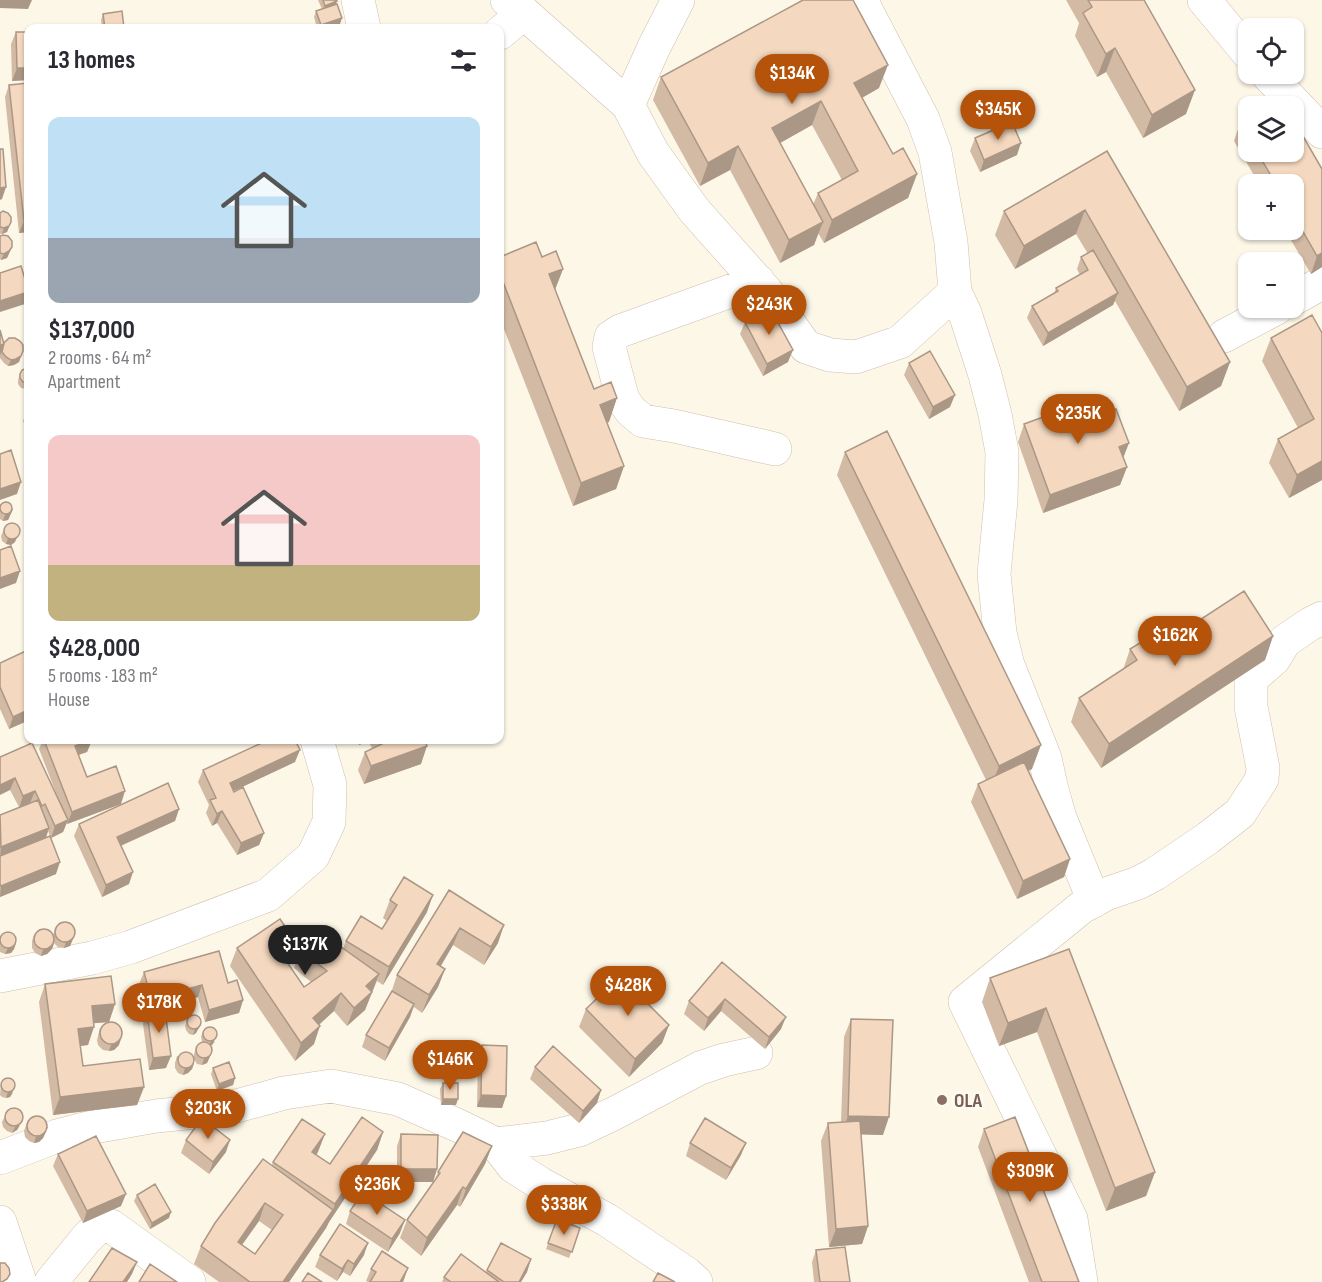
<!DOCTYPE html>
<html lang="en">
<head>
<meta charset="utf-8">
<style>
	body { margin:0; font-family:"Sofia Sans Condensed",sans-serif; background:#f2f2f3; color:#2b2b33; height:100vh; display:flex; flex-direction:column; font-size:22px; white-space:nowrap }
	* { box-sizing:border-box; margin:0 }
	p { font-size:20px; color:#7c7c81 }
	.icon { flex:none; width:33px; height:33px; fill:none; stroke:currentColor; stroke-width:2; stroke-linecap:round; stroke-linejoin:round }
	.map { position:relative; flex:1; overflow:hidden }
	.side { position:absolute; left:24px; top:24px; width:480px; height:720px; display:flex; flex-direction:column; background:#fff; border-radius:12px; box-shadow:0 2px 4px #0004 }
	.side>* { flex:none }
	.buttons { position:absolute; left:1238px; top:18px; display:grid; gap:12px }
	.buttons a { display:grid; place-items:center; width:66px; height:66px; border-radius:12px; background:#fff; box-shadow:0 2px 4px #0004; font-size:30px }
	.price { position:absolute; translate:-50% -51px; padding:0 14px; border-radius:21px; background:#b45309; color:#fff; font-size:20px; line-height:39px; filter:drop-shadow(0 2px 3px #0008) }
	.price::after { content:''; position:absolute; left:50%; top:36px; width:18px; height:14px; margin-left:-9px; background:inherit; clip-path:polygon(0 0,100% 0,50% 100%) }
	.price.selected { background:#222; color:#fff }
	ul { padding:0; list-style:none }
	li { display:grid; align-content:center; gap:12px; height:318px; padding:0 24px }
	li span { display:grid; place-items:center; height:186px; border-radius:12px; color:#555 }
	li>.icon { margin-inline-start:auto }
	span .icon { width:108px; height:108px; fill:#fffc; stroke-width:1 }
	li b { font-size:26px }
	h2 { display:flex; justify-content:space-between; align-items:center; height:72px; padding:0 24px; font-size:26px }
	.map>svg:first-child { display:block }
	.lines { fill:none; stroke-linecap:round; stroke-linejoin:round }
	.minor-casing { stroke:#d0bfad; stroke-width:34 }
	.minor { stroke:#fff; stroke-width:33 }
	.wall { fill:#d2baa4; fill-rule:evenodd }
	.shaded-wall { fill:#ab9786 }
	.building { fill:#f4d8bf; stroke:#ab9786; stroke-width:1.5; fill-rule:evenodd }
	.education-dot { fill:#8d6e63; stroke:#fffaf0; stroke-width:2 }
	.labels { text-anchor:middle; stroke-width:6; stroke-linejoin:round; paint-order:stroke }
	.education-label { font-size:20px; font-weight:bold; fill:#785e54; stroke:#fffaf0; text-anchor:start }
</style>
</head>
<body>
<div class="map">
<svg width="1322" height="1282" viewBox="0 0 1322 1282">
	<rect width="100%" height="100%" fill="#fdf7e8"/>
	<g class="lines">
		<defs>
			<path id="minor" d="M358,0L364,28
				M507,0L524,13L628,105L653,153L694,210L766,291L806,347L830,355L856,357L900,342L955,292
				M861,0L923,119L935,152L951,242L955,292L965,313L985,375L995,414L1002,452L1001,500L994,574L1000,633L1008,665L1045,758L1051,786L1060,818L1094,901
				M1204,0L1248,53
				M500,33L524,13
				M1267,74L1322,132
				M628,105L654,47L678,0
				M758,281L620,331L611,337L609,347L623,400L631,411L643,421L674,426L775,449
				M1293,299L1322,283
				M1224,336L1277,308
				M0,976L92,958L131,947L268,895L313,856L329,822L330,785L317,740
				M496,1144L513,1166L541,1184L607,1220L686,1273L696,1282
				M0,1158L57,1136L88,1128L156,1116L226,1109L284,1093L331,1086L398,1099L459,1126L496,1144L547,1138L579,1130L613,1114L700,1068L724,1060L756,1053
				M0,1222L20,1282
				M51,1282L86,1239L101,1224L111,1226L189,1282
				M1081,1282L1071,1219L965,1002L1082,907L1106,894L1138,883L1155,874L1208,838L1240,813L1262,779L1263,768L1251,707V679L1274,659L1285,641L1310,624L1322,618"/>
		</defs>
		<use href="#minor" class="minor-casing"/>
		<use href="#minor" class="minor"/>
	</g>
	<path class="wall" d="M318,0H336V4L340,24L327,28H317L314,17L316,11L322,9Z
		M1066,0H1144L1186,114L1143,138L1106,72L1097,77L1075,36L1079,23Z
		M103,14L124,28H102L101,20Z
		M16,32L28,80L12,81L11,44Z
		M661,77L879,88L862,98L893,154L917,174L908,198L824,243L818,233L814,245L780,263L730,170L700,186L653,100ZM812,125L842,180L818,193L813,205L780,143Z
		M28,83V232L19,233L5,97L9,85Z
		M1248,119V152H1293L1322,169V267L1311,274L1285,230H1293V184H1259L1234,141L1240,123Z
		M975,138L1017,155L980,172L970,151Z
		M1107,151L1230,362L1221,386L1179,411L1115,301L1113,305L1043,346L1027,318L1032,306L1054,294L1056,288L1080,275L1077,269L1081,257L1088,254L1076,234L1015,269L995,235L1004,211Z
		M0,213L11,222L7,232L2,234H0Z
		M0,236L12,247L7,258L1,260L0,259Z
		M500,257H542L563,269L555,290L594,389L609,422H607L624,466L616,489L573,506L500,319Z
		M745,322L788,362L763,376L740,334Z
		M0,330L4,343L23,351L19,362L14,365L8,366L4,363L0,358Z
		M1322,333V480L1289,498L1269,463L1278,439L1298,428L1262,361L1271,338Z
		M909,363L950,407L929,419L904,375Z
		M28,369V388L26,389L21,388L18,384V380L20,374Z
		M28,409V428L25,425L23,421Z
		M1107,412L1127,467L1120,485L1043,513L1018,442L1024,424Z
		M27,432H28V450L24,438Z
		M845,452L1032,769L1028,771L1070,859L1064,877L1017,899L971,802L978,784L986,780L837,475Z
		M0,506L13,509L8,520L3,521L0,519Z
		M6,525L15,542L11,545L6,544L2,541L1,536Z
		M1273,636L1265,660L1101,768L1071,722L1079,698L1123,670L1130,649L1160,646Z
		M28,650V716L27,721L9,729L0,709V663Z
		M43,740H92L87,752L78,755L87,777L121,804L67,824V822L63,832L51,838L56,874L0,897V815L19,807L10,790L0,757L58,798L39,749ZM48,831L50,836L46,838Z
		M356,740H425L421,764L364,784L358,770L365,752L372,748L368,741L359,745Z
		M295,762L233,791L264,833L259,845L237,855L217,823L212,826L206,813L209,805L198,782L203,770Z
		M179,809L175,821L121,846L129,884L102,897L74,836L79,824Z
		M449,890L498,943L484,965L453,945L441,966L445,969L438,987L422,1013L414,1007L410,1017L385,1061L362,1047L366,1035L391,993L397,975Z
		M390,900L427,912L383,985L377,981L365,1010L347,1026L334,1011L319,1025L314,1044L295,1061L230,966L237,948L289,959L286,961L304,987L311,982L294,968L301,950L343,949L346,941L382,929L387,921L383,918Z
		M55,931L75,934L70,946L64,948L58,947L54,943L52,949L47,954L41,956L35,953L32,948V941L34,935H53Z
		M0,938L16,943L14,949L11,953L5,954L0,952Z
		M1069,949L1155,1172L1146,1196L1106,1211L1037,1032L999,1046L982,1002L990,978Z
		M722,962L781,1029L765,1049L721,1011L704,1031L684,1014L689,1001Z
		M144,972L228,983L243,1000L239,1013L205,1022L198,997L147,1011L139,984Z
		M45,984L115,1004L109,1022L94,1023L88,1045L80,1046L83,1066L144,1087L137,1105L53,1115L39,1002Z
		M586,1009L669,1025L662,1043L629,1077L579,1027Z
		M147,1012L166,1068L149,1070L143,1024Z
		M851,1019L883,1135L861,1134L868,1226L862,1244L829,1247L821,1141L828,1123L841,1122L844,1037Z
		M187,1020L201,1024L196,1033L193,1035L189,1034L186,1030L185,1026Z
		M100,1028L119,1045L114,1050L109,1051L103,1050L98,1045L97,1040Z
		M203,1031L215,1042L211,1046L212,1052L207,1063L202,1065L197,1064L194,1059V1063L192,1069L188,1073L183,1075L178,1073L175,1068V1063L177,1056L194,1057V1054L196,1048L202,1042L201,1037Z
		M482,1045L506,1096L502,1108L477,1107L478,1057Z
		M535,1067L601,1090L597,1103L579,1123L530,1079Z
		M213,1068L235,1078L233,1085L217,1091L211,1074Z
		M1,1083L13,1093L10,1097L6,1098L2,1097L0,1095Z
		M443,1083L456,1105H441L440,1089Z
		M5,1116L20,1126L17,1130L12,1133L7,1131L3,1127L2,1122Z
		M28,1120L48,1127L43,1138L39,1142L34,1143L29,1141L25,1137L24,1131Z
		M984,1129L1079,1282H1029L978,1147Z
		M383,1132L377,1150L329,1222L326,1228L289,1282H219L194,1264L201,1246L272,1165L273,1162L318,1152L316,1155L330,1164ZM259,1221L272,1230L255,1254L242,1245Z
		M401,1134L437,1169L433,1182H397V1146Z
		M186,1140L226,1152L209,1174L181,1153Z
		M690,1143L741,1155L726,1180L686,1156Z
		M492,1146L485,1164L460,1207L457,1205L421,1256L400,1238L407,1220L435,1180L438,1172Z
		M58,1154L121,1206L83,1223L53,1166Z
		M137,1195L169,1218L150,1229L134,1201Z
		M350,1211L400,1233L388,1252L346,1224Z
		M557,1219L580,1228L569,1258L546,1249Z
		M816,1250L850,1282H814L812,1262Z
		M320,1255H364L350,1276L343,1272L337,1281L315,1267Z
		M531,1259L527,1272L521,1282H442L444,1277L486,1272L487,1270Z
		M408,1268L403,1282H368L366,1281L371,1269Z"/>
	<path class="shaded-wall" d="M0,0H32L28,9L0,8Z
		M337,1L335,7L323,12L325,6Z
		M342,18L340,24L327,28H319L321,25Z
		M1115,48L1106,72L1097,77L1106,54Z
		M888,65L879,88L846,107L854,83Z
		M17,68H28V80L12,81Z
		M1195,90L1186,114L1143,138L1152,115Z
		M821,101L812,125L764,152L772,128Z
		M1021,143L1017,155L980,172L984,160Z
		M738,146L730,170L700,186L708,163Z
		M917,174L908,198L824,243L832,220Z
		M6,187L2,199L0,200V188Z
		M1085,210L1076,234L1015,269L1024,246Z
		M24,221H28V232L19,233Z
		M11,222L7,232L2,234L4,228Z
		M823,222L814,245L780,263L789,240Z
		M12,247L7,258L1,260L4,254Z
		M1322,253V267L1311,274L1317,256Z
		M563,269L554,292L549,274Z
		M28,292L25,304L0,312V301Z
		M1118,293L1113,305L1043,346L1048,333Z
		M4,344L0,356V345Z
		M793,350L788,362L763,376L767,364Z
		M23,351L19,362L14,365L8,366L11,360Z
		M1230,362L1221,386L1179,411L1187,387Z
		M955,395L950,407L929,419L933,407Z
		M617,398L609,422L592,428L600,405Z
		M1129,443L1122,461L1119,447Z
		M1322,461V480L1289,498L1297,475Z
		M624,466L616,489L573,506L581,483Z
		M1127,467L1120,485L1043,513L1050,495Z
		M21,482L17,494L0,500V489Z
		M13,509L8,520L3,521L5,515Z
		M20,531L15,542L11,545L6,544L8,538Z
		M20,571L16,583L0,589V578Z
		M1273,636L1265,660L1101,768L1109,744Z
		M28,708V716L27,721L9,729L13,717Z
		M92,740L87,752L70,758L75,746Z
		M361,740H369L368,741L359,745Z
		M1041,745L1032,769L990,790L999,766Z
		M427,746L421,764L364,784L371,766Z
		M300,750L295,762L225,795L230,783Z
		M15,778L10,790L0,795V785Z
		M35,791L30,803L19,808L23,796Z
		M125,791L121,804L67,824L72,812Z
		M179,809L175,821L113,849L117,837Z
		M222,811L217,823L212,826L217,814Z
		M68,820L63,832L51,838L55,826Z
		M49,828L45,840L0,858L1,847Z
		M264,833L259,845L237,855L241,843Z
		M1070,859L1064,877L1017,899L1023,881Z
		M60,862L56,874L0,897L1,886Z
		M133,872L129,884L102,897L106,885Z
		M433,895L427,912L383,985L389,967Z
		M504,925L498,943L484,965L491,947Z
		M460,928L453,945L431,982L437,964Z
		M75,934L70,946L64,948L66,942Z
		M295,941L289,959L273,970L280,952Z
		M16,943L14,949L11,953L5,954L8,948Z
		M54,943L52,949L47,954L41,956L43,950Z
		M445,969L438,987L422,1013L429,995Z
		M379,974L365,1010L347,1026L354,1008L366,986Z
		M202,985L198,997L147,1011L151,999Z
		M341,993L334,1011L306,1036L313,1018Z
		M725,999L721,1011L704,1031L708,1018Z
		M243,1000L239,1013L205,1022L209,1010Z
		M115,1004L109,1022L85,1024L92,1006Z
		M414,1004L410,1017L385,1061L389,1048Z
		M1046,1008L1037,1032L999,1046L1008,1023Z
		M786,1017L781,1029L765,1049L769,1037Z
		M201,1024L196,1033L193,1035L195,1029Z
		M669,1025L662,1043L629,1077L635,1059Z
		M320,1026L314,1044L295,1061L301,1043Z
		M94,1027L88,1045L72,1047L78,1029Z
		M217,1035L212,1045L208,1047L211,1041Z
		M121,1039L119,1045L114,1050L109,1051L111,1045Z
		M212,1052L207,1063L202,1065L204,1059Z
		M171,1056L166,1068L149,1070L153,1058Z
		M194,1063L192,1069L188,1073L183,1075L185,1068Z
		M235,1078L233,1085L217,1091L219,1084Z
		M15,1087L10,1097L6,1098L8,1092Z
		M144,1087L137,1105L53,1115L60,1097Z
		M601,1090L597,1103L579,1123L583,1111Z
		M481,1095L506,1096L502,1108L477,1107Z
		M443,1099H458L456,1105H441Z
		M848,1116L889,1117L883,1135L841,1134Z
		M22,1120L17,1130L12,1133L15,1127Z
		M46,1132L43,1138L39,1142L34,1143L36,1137Z
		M383,1132L377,1150L329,1222L326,1228L289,1282H283L333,1210L335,1204Z
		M325,1134L318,1152L306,1170L312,1152Z
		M230,1140L226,1152L209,1174L213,1162Z
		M746,1143L741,1155L726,1180L731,1168Z
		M492,1146L485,1164L460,1207L466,1189Z
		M401,1169H437L433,1182H397Z
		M1155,1172L1146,1196L1106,1211L1115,1188Z
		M463,1187L457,1205L421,1256L427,1238Z
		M126,1194L121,1206L83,1223L87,1211Z
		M265,1203L259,1221L231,1260L238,1242Z
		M171,1212L169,1218L150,1229L152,1223Z
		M405,1220L400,1233L388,1252L392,1239Z
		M868,1226L862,1244L829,1247L836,1229Z
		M368,1243L364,1255L350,1276L354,1264Z
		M531,1259L527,1272L521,1282H519Z
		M348,1260L343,1272L337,1281L342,1269Z
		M137,1262L132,1274L127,1282H123Z
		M408,1268L403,1282H400Z"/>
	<path class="building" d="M323,0H336L337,1L325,6Z
		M803,0H853L888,65L854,83L893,154L903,148L917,174L832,220L818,193L858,171L821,101L772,128L823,222L789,240L738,146L708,163L661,77Z
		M1088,0H1144L1195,90L1152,115L1115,48L1106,54L1083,13L1092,7Z
		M337,4L342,18L321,25L316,11Z
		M122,11L124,28H105L103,14Z
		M16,32H28V68H17Z
		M28,83V221H24L9,85Z
		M1281,99L1286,106H1269Z
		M1248,119V137L1240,123Z
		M1293,119L1322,169V253L1317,256L1293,214V184H1276L1257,152H1293Z
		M1012,122L1021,143L984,160L975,138Z
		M0,149H3L6,187L0,188Z
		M1107,151L1230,362L1187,387L1085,210L1024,246L1004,211Z
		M3,211L8,213L11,217V222L9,226L4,228L0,227V213Z
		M3,235L8,236L12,241V247L9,251L4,254L0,253V236Z
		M536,242L542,257L556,251L563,269L549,274L594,389L611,382L617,398L600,405L624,466L581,483L500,274V257Z
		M1093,250L1118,293L1048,333L1032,306L1058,291L1056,288L1088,270L1081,257Z
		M21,266L28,289V292L0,301V273Z
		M770,308L793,350L767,364L745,322Z
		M1312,315L1322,333V461L1297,475L1278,439L1314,419L1271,338Z
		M0,330L4,344L0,345Z
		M9,338H15L20,341L23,345V351L21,356L16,359L11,360L6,357L2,352L4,343Z
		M930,351L955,395L933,407L909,363Z
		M27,368L28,369V383L23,382L20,378V374L22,370Z
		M1101,396L1107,412L1116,409L1129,443L1119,447L1127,467L1050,495L1024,424Z
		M28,409V420L26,414Z
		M887,431L1041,745L999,766L845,452Z
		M11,450L21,482L0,489V454Z
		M0 508a6 6 0 1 1 12 0a6 6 0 1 1-12 0Z
		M4 531a8 8 0 1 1 16 0a8 8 0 1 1-16 0Z
		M11,546L20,571L0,578V550Z
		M1244,591L1273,636L1109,744L1079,698L1137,660L1130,649L1153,635L1160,646Z
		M28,650V710L13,717L0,687V663Z
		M44,740H92L75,746L87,777L116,766L125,791L72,812Z
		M268,740H295L300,750L230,783L234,792L243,787L264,833L241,843L222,811L217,814L210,800L216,798L203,770Z
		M382,740H425L427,746L371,766L365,752L384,743Z
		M32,743L68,820L55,826L45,804L42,806L35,791L23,796L15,778L0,785V757Z
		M1024,762L1070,859L1023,881L978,784Z
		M168,783L179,809L117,837L133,872L106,885L79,824Z
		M38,800L49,828L1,847L0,815Z
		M50,836L60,862L1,886L0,884V856Z
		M404,877L433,895L389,967L346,941L361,916L382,929L397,905L390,900Z
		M449,890L504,925L491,947L460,928L437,964L445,969L429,995L397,975Z
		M280,919L295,941L280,952L304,987L327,971L301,950L320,932L379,974L366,986L372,992L354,1008L341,993L313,1018L320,1026L301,1043L237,948Z
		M55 932a10 10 0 1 1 20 0a10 10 0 1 1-20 0Z
		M34 939a10 10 0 1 1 20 0a10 10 0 1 1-20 0Z
		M0 940a8 8 0 1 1 16 0a8 8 0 1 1-16 0Z
		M1069,949L1155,1172L1115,1188L1046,1008L1008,1023L990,978Z
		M219,951L228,983L237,980L243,1000L209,1010L202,985L151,999L144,972Z
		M722,962L786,1017L769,1037L725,999L708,1018L689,1001Z
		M111,976L115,1004L92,1006L94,1027L78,1029L83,1066L140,1059L144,1087L60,1097L45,984Z
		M620,976L669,1025L635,1059L586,1009Z
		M392,991L414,1004L389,1048L366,1035Z
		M165,1010L171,1056L153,1058L147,1012Z
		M187 1022a7 7 0 1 1 14 0a7 7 0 1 1-14 0Z
		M851,1019L893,1020L889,1117L848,1116Z
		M100 1033a11 11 0 1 1 22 0a11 11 0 1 1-22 0Z
		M203 1034a7 7 0 1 1 14 0a7 7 0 1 1-14 0Z
		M196 1050a8 8 0 1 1 16 0a8 8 0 1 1-16 0Z
		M482,1045L507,1046L506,1096L481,1095Z
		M553,1046L601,1090L583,1111L535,1067Z
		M178 1060a8 8 0 1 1 16 0a8 8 0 1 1-16 0Z
		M229,1062L235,1078L219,1084L213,1068Z
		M1 1085a7 7 0 1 1 14 0a7 7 0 1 1-14 0Z
		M443,1083H458V1099H443Z
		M5 1117a9 9 0 1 1 18 0a9 9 0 1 1-18 0Z
		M27 1126a10 10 0 1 1 20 0a10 10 0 1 1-20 0Z
		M362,1117L383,1132L335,1204L273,1162L302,1119L325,1134L312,1152L330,1164Z
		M1015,1117L1079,1282H1042L984,1129Z
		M202,1118L230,1140L213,1162L186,1140Z
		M705,1118L746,1143L731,1168L690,1143Z
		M860,1121L868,1226L836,1229L828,1123Z
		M463,1132L492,1146L466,1189L463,1187L427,1238L407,1220L440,1173L438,1172Z
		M401,1134L438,1135L437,1169H401Z
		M96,1136L126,1194L87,1211L58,1154Z
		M263,1159L333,1210L283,1282H250L201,1246L215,1223ZM265,1203L283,1215L255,1254L238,1242Z
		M155,1184L171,1212L152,1223L137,1195Z
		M363,1192L405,1220L392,1239L350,1211Z
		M557,1219L580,1228L572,1252L548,1243Z
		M340,1224L368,1243L354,1264L348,1260L342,1269L320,1255Z
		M501,1243L531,1259L519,1282H504L487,1270Z
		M845,1247L850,1282H820L816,1250Z
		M112,1248L137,1262L123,1282H89Z
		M382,1251L408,1268L400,1282H370L376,1272L371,1269Z
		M461,1254L499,1282H451L444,1277Z
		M0,1263H5L9,1268L10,1274L7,1279L2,1282H0Z
		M150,1264L177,1282H139Z
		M308,1273L322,1282H302Z
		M658,1273L675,1282H653Z"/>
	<circle class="education-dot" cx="942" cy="1100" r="6"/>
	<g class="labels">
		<g class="education-label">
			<text x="954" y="1107">OLA</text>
		</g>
	</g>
</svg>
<div class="buttons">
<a><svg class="icon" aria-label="locate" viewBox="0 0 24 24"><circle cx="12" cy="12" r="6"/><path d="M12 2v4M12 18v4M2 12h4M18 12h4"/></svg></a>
<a><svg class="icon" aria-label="layers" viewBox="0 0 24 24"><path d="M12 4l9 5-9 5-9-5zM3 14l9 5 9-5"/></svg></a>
<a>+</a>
<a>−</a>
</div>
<b class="price" style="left:792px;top:105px">$134K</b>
<b class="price" style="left:998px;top:141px">$345K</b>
<b class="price" style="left:769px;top:336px">$243K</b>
<b class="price" style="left:1078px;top:445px">$235K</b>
<b class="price" style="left:1175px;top:667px">$162K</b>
<b class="price selected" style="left:305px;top:976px">$137K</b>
<b class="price" style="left:628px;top:1017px">$428K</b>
<b class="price" style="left:159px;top:1034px">$178K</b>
<b class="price" style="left:450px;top:1091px">$146K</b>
<b class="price" style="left:208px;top:1140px">$203K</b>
<b class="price" style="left:1030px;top:1203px">$309K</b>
<b class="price" style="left:377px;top:1216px">$236K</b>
<b class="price" style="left:564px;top:1236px">$338K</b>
<section class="side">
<h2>13 homes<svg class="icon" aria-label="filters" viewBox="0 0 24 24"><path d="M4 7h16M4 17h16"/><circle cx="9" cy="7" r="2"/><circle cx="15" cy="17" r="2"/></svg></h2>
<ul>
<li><span style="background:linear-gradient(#bfe0f5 65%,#9aa5b1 0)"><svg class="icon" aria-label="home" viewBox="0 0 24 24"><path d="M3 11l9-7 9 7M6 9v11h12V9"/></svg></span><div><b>$137,000</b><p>2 rooms · 64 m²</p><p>Apartment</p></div></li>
<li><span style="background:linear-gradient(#f6c9c9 70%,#c2b280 0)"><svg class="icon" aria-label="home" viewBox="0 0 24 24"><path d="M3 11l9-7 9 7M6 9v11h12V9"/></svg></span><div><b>$428,000</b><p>5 rooms · 183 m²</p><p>House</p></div></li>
</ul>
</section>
</div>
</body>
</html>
